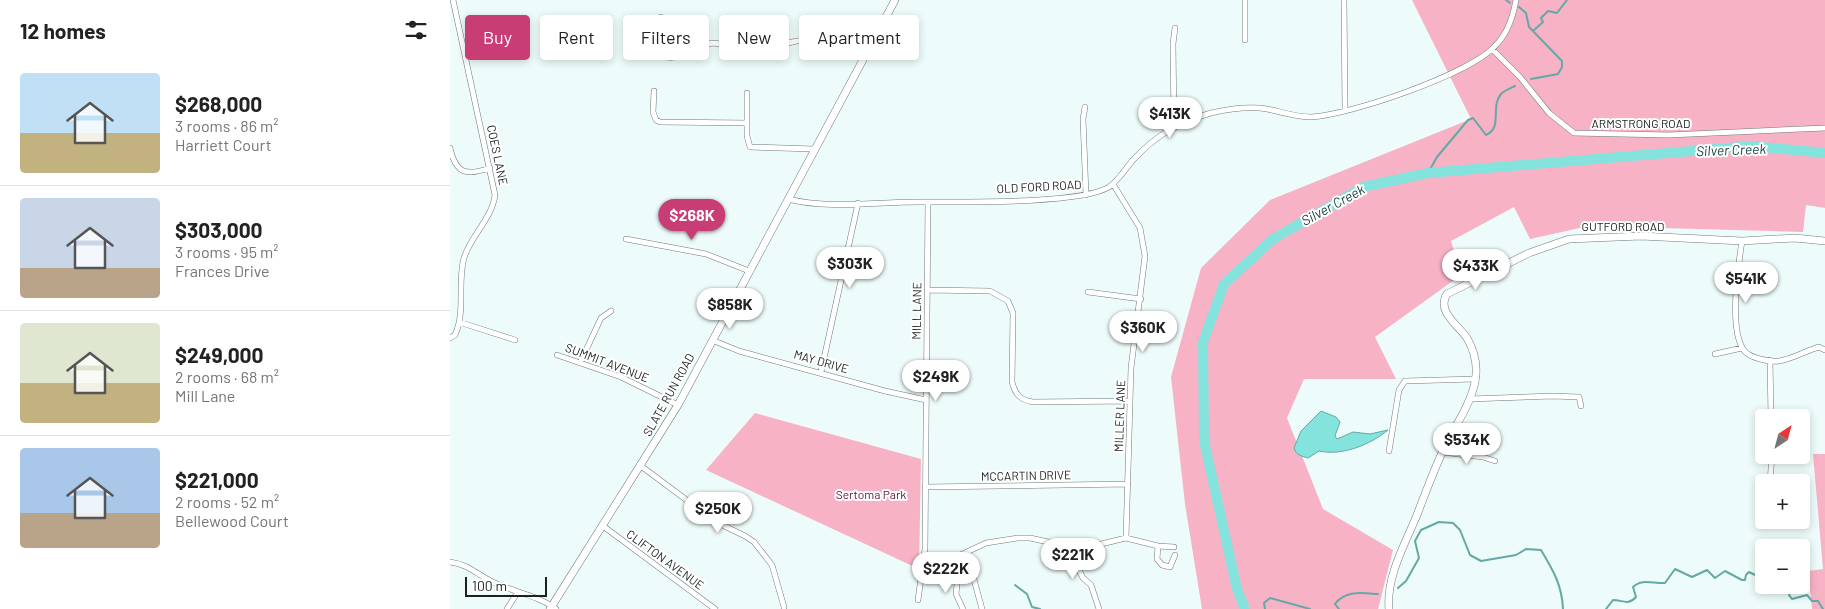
<!DOCTYPE html>
<html lang="en">
<head>
<meta charset="utf-8">
<style>
	body { margin:0; font-family:Barlow,sans-serif; background:#f2f2f2; color:#222; height:100vh; display:flex; flex-direction:column; font-size:19px; white-space:nowrap }
	* { box-sizing:border-box; margin:0 }
	p { font-size:16px; color:#767676 }
	.icon { flex:none; width:28px; height:28px; fill:none; stroke:currentColor; stroke-width:2; stroke-linecap:round; stroke-linejoin:round }
	.map { position:relative; flex:1; overflow:hidden }
	.drawer { display:flex; flex-direction:column; background:#fff; width:450px }
	.drawer>* { flex:none }
	.banner { position:absolute; left:15px; top:15px; width:475px; height:45px; display:flex; gap:10px }
	.needle { width:32px; rotate:36deg }
	.tools { position:absolute; left:1305px; top:409px; display:grid; gap:10px }
	.tools a { display:grid; place-items:center; width:55px; height:55px; border-radius:5px; background:#fff; box-shadow:0 2px 8px #0003; font-size:25px }
	.scale { position:absolute; left:15px; bottom:12px; width:82px; box-sizing:border-box; padding-left:5px; border:2px solid #1b2120; border-top:0; font-size:14px; line-height:18px; white-space:nowrap; color:#1b2120; -webkit-text-stroke:4px #fff; paint-order:stroke }
	.price { position:absolute; translate:-50% -42px; padding:0 11px; border-radius:18px; background:#fff; color:#222; font-size:16px; line-height:32px; filter:drop-shadow(0 1px 2px #0008) }
	.price::after { content:''; position:absolute; left:50%; top:30px; width:15px; height:11px; margin-left:-8px; background:inherit; clip-path:polygon(0 0,100% 0,50% 100%) }
	.price.active { background:#c83d74; color:#fff }
	ul { padding:0; list-style:none }
	li { display:flex; align-items:center; gap:15px; height:125px; padding:0 20px }
	li+li { border-top:1px solid #e0e0e0 }
	li span { display:grid; place-items:center; flex:none; width:140px; height:100px; border-radius:5px; color:#555 }
	li>.icon { margin-inline-start:auto }
	span .icon { width:60px; height:60px; fill:#fffc; stroke-width:1 }
	li b { font-size:21px }
	h2 { display:flex; justify-content:space-between; align-items:center; height:60px; padding:0 20px; font-size:21px }
	.pill { padding:0 18px; border-radius:5px; background:#fff; box-shadow:0 2px 8px #0003; font-size:18px; line-height:45px }
	.pill.active { background:#c83d74; color:#fff }
	main { display:flex; flex:1; min-height:0 }
	.map>svg:first-child { display:block }
	.green { fill:#f7b2c6 }
	.water { fill:#84e3dd; stroke:#64a9a4 }
	.lines { fill:none; stroke-linecap:round; stroke-linejoin:round }
	.stream { stroke:#64a9a4; stroke-width:2 }
	.river { stroke:#84e3dd; stroke-width:10 }
	.street-casing { stroke:#6e7a79; stroke-width:6 }
	.secondary-casing { stroke:#6e7a79; stroke-width:8 }
	.street { stroke:#fff; stroke-width:5 }
	.secondary { stroke:#fff; stroke-width:7 }
	.labels { text-anchor:middle; stroke-width:4; stroke-linejoin:round; paint-order:stroke }
	.street-label { font-size:12px; fill:#1b2120; stroke:#fff }
	.park-label { font-size:12px; fill:#630e33; stroke:#fff }
	.water-label { font-size:14px; font-style:italic; fill:#1b4644; stroke:#fff }
</style>
</head>
<body>
<main>
<section class="drawer">
<h2>12 homes<svg class="icon" aria-label="filters" viewBox="0 0 24 24"><path d="M4 7h16M4 17h16"/><circle cx="9" cy="7" r="2"/><circle cx="15" cy="17" r="2"/></svg></h2>
<ul>
<li><span style="background:linear-gradient(#bfe0f5 60%,#c2b280 0)"><svg class="icon" aria-label="home" viewBox="0 0 24 24"><path d="M3 11l9-7 9 7M6 9v11h12V9"/></svg></span><div><b>$268,000</b><p>3 rooms · 86 m²</p><p>Harriett Court</p></div></li>
<li><span style="background:linear-gradient(#c9d6e8 70%,#b9a48a 0)"><svg class="icon" aria-label="home" viewBox="0 0 24 24"><path d="M3 11l9-7 9 7M6 9v11h12V9"/></svg></span><div><b>$303,000</b><p>3 rooms · 95 m²</p><p>Frances Drive</p></div></li>
<li><span style="background:linear-gradient(#dfe7d0 60%,#c2b280 0)"><svg class="icon" aria-label="home" viewBox="0 0 24 24"><path d="M3 11l9-7 9 7M6 9v11h12V9"/></svg></span><div><b>$249,000</b><p>2 rooms · 68 m²</p><p>Mill Lane</p></div></li>
<li><span style="background:linear-gradient(#a9c7e8 65%,#b9a48a 0)"><svg class="icon" aria-label="home" viewBox="0 0 24 24"><path d="M3 11l9-7 9 7M6 9v11h12V9"/></svg></span><div><b>$221,000</b><p>2 rooms · 52 m²</p><p>Bellewood Court</p></div></li>
</ul>
</section>
<div class="map">
<svg width="1375" height="609" viewBox="0 0 1375 609">
	<rect width="100%" height="100%" fill="#edfcfa"/>
	<path class="green" d="M962,0H1375V208L1356,205L1353,232L1139,226L1080,239L1064,207L1001,241L1011,275L925,337L946,379H854L837,418L873,509L943,550L928,609H752L735,504L721,377L751,268L820,200L1021,119Z
		M305,413L471,459L469,569L256,470Z
		M1363,454H1375V609H1362L1358,571L1373,569Z"/>
	<path class="water" d="M871,411L886,417L890,422L885,436L887,439L903,432L920,434L938,430C920,445 892,456 869,451L858,458C851,456 846,455 844,448L851,431Z"/>
	<g class="lines">
		<path class="stream" d="M1056,0L1060,3
			M1069,7L1076,13L1079,27L1112,61V67L1108,74L1081,79
			M1083,31L1093,22L1091,18L1098,11L1107,13L1117,0
			M978,173L987,157L1018,120L1023,118L1036,135C1053,128 1040,107 1051,94C1054,91 1061,88 1065,86
			M565,585L577,594L582,607L590,609
			M1346,585L1339,595L1342,599L1357,595L1362,601H1368L1373,609
			M948,588L956,581L969,558L965,541L971,530L989,522L1003,523L1010,530L1020,555L1031,561L1066,555L1076,549L1091,550C1103,570 1112,585 1113,609
			M815,609L814,603L820,598L860,609
			M889,609L885,604C895,590 912,593 928,594
			M1156,609L1163,600C1173,600 1178,606 1186,597L1183,587C1192,578 1204,584 1215,583L1225,569L1242,577L1257,570L1265,578L1275,571L1292,580H1295L1296,575L1299,572L1305,575L1314,572"/>
		<path class="river" d="M795,609L787,589L754,441L753,342L774,284L823,239L913,187L978,173L1302,146L1375,153"/>
		<defs>
			<path id="street" d="M795,0V40
				M894,0L895,109
				M211,17L204,51C224,67 237,49 257,44C275,40 289,54 306,52C320,51 333,43 347,41C370,37 396,44 419,47
				M1042,49L1070,77L1099,113L1124,133L1219,135L1375,128
				M204,91L203,112L206,120L210,122L297,123
				M297,93V136L300,147L364,149
				M635,107L633,119L636,195
				M724,125L723,44L725,28
				M0,148C6,174 16,176 40,168
				M663,184L690,228L695,256L681,368L676,538
				M338,199C381,210 430,201 475,202C511,202 632,204 659,187C669,180 675,169 683,160C706,135 729,122 761,113C779,109 799,106 817,109C832,112 846,117 861,117C900,115 1017,75 1044,47C1057,35 1063,17 1066,0
				M176,239L256,254L299,271
				M1292,241C1288,267 1279,327 1293,349C1298,358 1319,362 1329,361C1343,359 1355,351 1369,347L1375,350
				M477,290L540,291L558,301L563,313L562,382C565,394 570,400 583,402L679,401
				M638,292L691,299
				M9,322L65,340
				M0,338L5,335C16,311 7,283 14,258C21,235 42,219 45,195L3,0
				M262,340L289,351L435,391L476,400
				M1265,354L1292,348
				M107,355L171,377L228,405
				M1320,360L1321,418
				M130,363L151,318L161,311
				M371,372L408,203
				M1019,399L1103,396L1129,397L1131,406
				M939,451L949,390L955,381L1025,379
				M992,452L1033,457L1045,461
				M191,466L266,522L295,536L304,542L322,565L334,607
				M1320,482L1322,455
				M475,487L678,484
				M153,526L265,609
				M708,546L707,559L712,565L720,567L725,555
				M621,547L622,557L633,578L641,585L649,609
				M502,559L508,575L506,594L513,609
				M0,562C21,565 27,575 45,583C64,592 89,596 106,609
				M474,563L502,559L536,543L568,538H580L621,547L651,544L676,538L708,546L724,547
				M508,575L523,576L532,609
				M468,600L475,549L478,202
				M57,609L67,593"/>
			<path id="secondary" d="M100,609L228,405L445,0
				M939,609C936,577 955,544 967,515C976,491 985,467 996,444C1006,425 1021,403 1025,382C1028,367 1025,352 1017,338C1008,325 986,311 997,294L1079,253L1119,239L1191,236L1292,241L1345,238L1375,241"/>
		</defs>
		<use href="#street" class="street-casing"/>
		<use href="#secondary" class="secondary-casing"/>
		<use href="#street" class="street"/>
		<use href="#secondary" class="secondary"/>
	</g>
	<g class="labels">
		<g class="street-label">
			<text x="1191" y="128">ARMSTRONG ROAD</text>
			<text transform="translate(47 155) rotate(78)" y="4">COES LANE</text>
			<text transform="translate(589 187) rotate(-3)" y="4">OLD FORD ROAD</text>
			<text x="1173" y="231">GUTFORD ROAD</text>
			<text transform="translate(467 311) rotate(-89)" y="4">MILL LANE</text>
			<text transform="translate(371 362) rotate(16)" y="4">MAY DRIVE</text>
			<text transform="translate(157 363) rotate(21)" y="4">SUMMIT AVENUE</text>
			<text transform="translate(219 395) rotate(-61)" y="4">SLATE RUN ROAD</text>
			<text transform="translate(670 416) rotate(-88)" y="4">MILLER LANE</text>
			<text transform="translate(576 476) rotate(-1)" y="4">MCCARTIN DRIVE</text>
			<text transform="translate(215 560) rotate(36)" y="4">CLIFTON AVENUE</text>
		</g>
		<g class="park-label">
			<text x="421" y="499">Sertoma Park</text>
		</g>
		<g class="water-label">
			<text transform="translate(1281 150) rotate(-2)" y="5">Silver Creek</text>
			<text transform="translate(883 205) rotate(-29)" y="5">Silver Creek</text>
		</g>
	</g>
</svg>
<div class="tools">
<a><svg class="needle" viewBox="-14 -14 28 28"><path d="M0-13l5 13h-10z" fill="#e53935"/><path d="M0 13l5-13h-10z" fill="#767676"/></svg></a>
<a>+</a>
<a>−</a>
</div>
<div class="scale">100 m</div>
<b class="price" style="left:720px;top:139px">$413K</b>
<b class="price active" style="left:242px;top:241px">$268K</b>
<b class="price" style="left:400px;top:289px">$303K</b>
<b class="price" style="left:1026px;top:291px">$433K</b>
<b class="price" style="left:1296px;top:304px">$541K</b>
<b class="price" style="left:280px;top:330px">$858K</b>
<b class="price" style="left:693px;top:353px">$360K</b>
<b class="price" style="left:486px;top:402px">$249K</b>
<b class="price" style="left:1017px;top:465px">$534K</b>
<b class="price" style="left:268px;top:534px">$250K</b>
<b class="price" style="left:623px;top:580px">$221K</b>
<b class="price" style="left:496px;top:594px">$222K</b>
<div class="banner">
<a class="pill active">Buy</a>
<a class="pill">Rent</a>
<a class="pill">Filters</a>
<a class="pill">New</a>
<a class="pill">Apartment</a>
</div>
</div>
</main>
</body>
</html>
